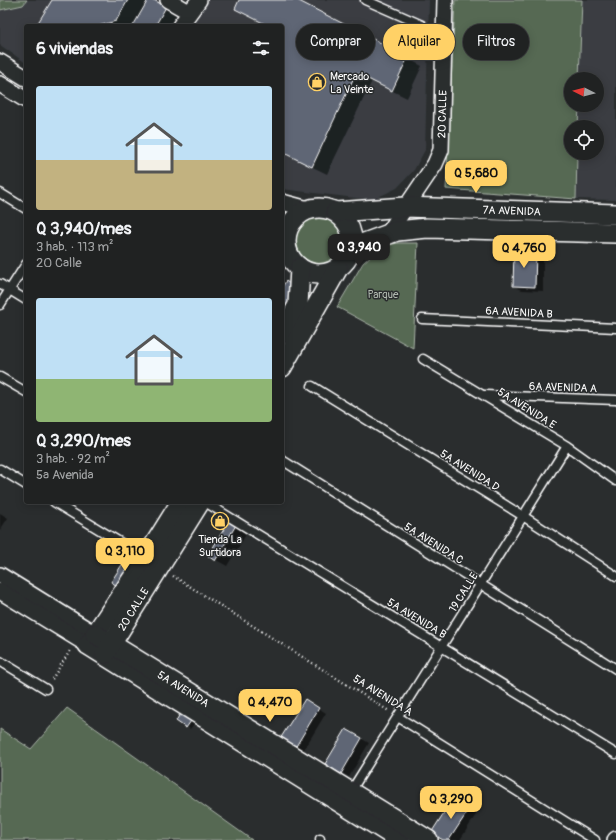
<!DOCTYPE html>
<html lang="es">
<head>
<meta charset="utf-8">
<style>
	body { margin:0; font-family:Pangolin,sans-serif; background:#2d2f2f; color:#f1f3f6; height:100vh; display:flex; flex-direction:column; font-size:15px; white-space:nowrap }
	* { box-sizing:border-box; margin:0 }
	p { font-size:13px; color:#a2a4a5 }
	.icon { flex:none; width:22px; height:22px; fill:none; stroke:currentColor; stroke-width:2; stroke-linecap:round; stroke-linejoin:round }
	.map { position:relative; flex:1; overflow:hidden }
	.sheet { position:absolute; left:24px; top:24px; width:260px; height:480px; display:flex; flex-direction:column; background:#202222; border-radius:4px; box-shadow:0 2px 10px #0003,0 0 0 1px #3d3f40 }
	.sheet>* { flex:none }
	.top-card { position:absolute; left:296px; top:24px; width:260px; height:36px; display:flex; gap:8px }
	.needle { width:26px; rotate:276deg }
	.fabs { position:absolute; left:564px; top:72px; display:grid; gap:8px }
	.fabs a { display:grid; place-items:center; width:40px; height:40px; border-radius:50%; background:#202222; box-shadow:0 2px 10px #0003,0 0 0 1px #3d3f40; font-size:20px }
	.price { position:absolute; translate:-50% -34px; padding:0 9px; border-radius:8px; background:#ffd166; color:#111; font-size:13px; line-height:26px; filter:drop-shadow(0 1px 2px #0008) }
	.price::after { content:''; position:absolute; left:50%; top:24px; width:12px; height:9px; margin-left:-6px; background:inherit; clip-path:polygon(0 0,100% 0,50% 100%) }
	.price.active { background:#222; color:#fff }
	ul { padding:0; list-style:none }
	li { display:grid; align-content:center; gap:8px; height:212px; padding:0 12px }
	li span { display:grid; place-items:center; height:124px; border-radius:4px; color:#555 }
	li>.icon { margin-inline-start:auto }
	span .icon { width:72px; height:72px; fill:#fffc; stroke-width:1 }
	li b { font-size:17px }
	h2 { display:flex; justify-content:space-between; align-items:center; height:48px; padding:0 12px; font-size:17px }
	.chip { padding:0 14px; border-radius:18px; background:#202222; box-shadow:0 2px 10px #0003,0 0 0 1px #3d3f40; font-size:14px; line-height:36px }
	.chip.active { background:#ffd166; color:#111 }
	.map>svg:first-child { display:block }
	.built { fill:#3a3e43 }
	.green { fill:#566953; stroke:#aab4a9 }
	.shadow { fill:#0007 }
	.building { fill:#5f6674; stroke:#fff }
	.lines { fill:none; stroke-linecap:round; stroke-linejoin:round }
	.service-casing { stroke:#fff; stroke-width:11 }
	.minor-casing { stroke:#fff; stroke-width:18 }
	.tertiary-casing { stroke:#fff; stroke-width:22 }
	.path { stroke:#fff; stroke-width:2.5; stroke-dasharray:1 3; stroke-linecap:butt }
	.service { stroke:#2a2d2e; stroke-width:8 }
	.minor { stroke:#2a2d2e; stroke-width:15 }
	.tertiary { stroke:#2a2d2e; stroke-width:19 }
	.labels { text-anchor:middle; stroke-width:3; stroke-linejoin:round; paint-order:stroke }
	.poi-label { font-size:11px; fill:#fff; stroke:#2a2d2e; text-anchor:start }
	.street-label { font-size:11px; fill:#fff; stroke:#2a2d2e }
	.park-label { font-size:11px; fill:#b3bcb2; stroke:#2a2d2e }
</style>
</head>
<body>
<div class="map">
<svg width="616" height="840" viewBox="0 0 616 840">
	<rect width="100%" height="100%" fill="#2a2d2e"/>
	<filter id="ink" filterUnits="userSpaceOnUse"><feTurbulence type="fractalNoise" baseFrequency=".025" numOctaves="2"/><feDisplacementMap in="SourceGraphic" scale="8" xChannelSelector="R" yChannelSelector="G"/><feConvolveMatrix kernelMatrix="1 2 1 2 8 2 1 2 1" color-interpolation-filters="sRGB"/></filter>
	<g filter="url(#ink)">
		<path class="built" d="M27,0H429L425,150L414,170L397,188L372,200L282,189V26H26V63L0,45V10L23,5Z
			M582,0H616V200L576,199L577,153H597V127H578L579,105H597V79H579Z"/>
		<path class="green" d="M0,0H27L23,5L0,10Z
			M455,0H582L579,79H571V105H579L578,127H571V153H577L576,199L446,189Z
			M296 240a24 24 0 1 1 48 0a24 24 0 1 1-48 0Z
			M398,243H418L413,348L337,307L363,263L382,246Z
			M67,708L252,840H0V729L31,749Z"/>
		<path class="shadow" d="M53,0H152L177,15L170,26H37Z
			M240,0H295L422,66L407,98L372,81L327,174L282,152V26H268L236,9Z
			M536,253L543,257V291L522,290L514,286Z
			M282,280L299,290L282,337Z
			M0,513L8,518L0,530Z
			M216,515L247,533L227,566L209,556L225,528Z
			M306,700L326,713L303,751L282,739Z
			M184,717L194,724L190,729L177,720Z
			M347,730L369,743L349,777L327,764Z
			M461,803L477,813L460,840H445Z"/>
		<path class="building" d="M52,0H128L116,21L98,26H36Z
			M148,0H154L166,7L155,26H133Z
			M239,0H297L408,57L392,91L356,73L312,167L282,152V26H267V25L235,9Z
			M514,251L536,252L535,287L513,286Z
			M286,281L291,285L294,299L287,311L282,308V287Z
			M216,513L236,525L215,561L208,556L224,529L211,521Z
			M128,555L139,563L122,589L111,582Z
			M305,699L319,708L295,748L280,739Z
			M180,714L191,721L186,728L176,721Z
			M346,729L362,738L341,774L325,764Z
			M454,797L470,808L449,840H443L431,833Z"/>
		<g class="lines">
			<defs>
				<path id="service" d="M365,0L422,25
					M0,193L26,209
					M0,284L26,300
					M0,305L26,264
					M422,319L616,328
					M423,359L567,446L616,481
					M0,377L26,392
					M312,386L523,516L616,576
					M485,395L616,400
					M282,460L616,669
					M0,469L26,485
					M54,502L146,558
					M205,502L616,754
					M0,661L46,689
					M398,717L595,840
					M351,791L567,446
					M320,840V839"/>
				<g id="minor">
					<path d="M168,0L189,12"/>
					<path d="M180,26L199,0"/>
					<path d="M0,62L26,78"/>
					<path d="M0,84L26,100"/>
					<path d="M282,202L308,209"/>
					<path id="s1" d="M387,235L435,164L441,150L445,0"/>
					<path d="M282,255L292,261"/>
					<path d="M0,575L95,634"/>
					<path d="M0,591L88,645"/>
					<path d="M615,840L616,839"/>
				</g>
				<g id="tertiary">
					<circle cx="319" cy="241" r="33"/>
					<path id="s2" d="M336,212L405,207L616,214"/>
					<path d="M351,248L397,231L427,228L616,233"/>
					<path d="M282,334L298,305L300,268"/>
					<path d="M282,367L338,268"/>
					<path d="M181,502L146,558L88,645L400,840"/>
					<path id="s3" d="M95,634L428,840"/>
					<path id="s4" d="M105,654L200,502"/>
				</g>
			</defs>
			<use href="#service" class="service-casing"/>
			<use href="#minor" class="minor-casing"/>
			<use href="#tertiary" class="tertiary-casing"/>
			<path class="path" d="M173,576L389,711
				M52,679L70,651"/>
			<use href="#service" class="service"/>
			<use href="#minor" class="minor"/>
			<use href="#tertiary" class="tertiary"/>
		</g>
	</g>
	<defs>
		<symbol id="shop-ring" viewBox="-11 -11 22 22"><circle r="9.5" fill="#2a2d2e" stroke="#ffd166" stroke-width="1.5"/><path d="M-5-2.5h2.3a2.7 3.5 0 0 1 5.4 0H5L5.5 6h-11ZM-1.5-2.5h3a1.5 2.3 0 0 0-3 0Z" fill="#ffd166"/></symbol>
	</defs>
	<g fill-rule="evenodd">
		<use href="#shop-ring" x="307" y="72" width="20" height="20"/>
		<use href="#shop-ring" x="210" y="511" width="20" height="20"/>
	</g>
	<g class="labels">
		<g class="poi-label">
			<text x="330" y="80">Mercado<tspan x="330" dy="13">La Veinte</tspan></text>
			<text x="220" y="543" text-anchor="middle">Tienda La<tspan x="220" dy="13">Surtidora</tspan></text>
		</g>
		<g class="street-label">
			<text dy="4" stroke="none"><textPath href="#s1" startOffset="137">20 CALLE</textPath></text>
			<text dy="4" stroke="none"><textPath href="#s2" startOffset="176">7A AVENIDA</textPath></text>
			<text transform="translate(519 312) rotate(3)" y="4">6A AVENIDA B</text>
			<text transform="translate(563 387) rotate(2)" y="4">6A AVENIDA A</text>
			<text transform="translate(527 408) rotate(32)" y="4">5A AVENIDA E</text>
			<text transform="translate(470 470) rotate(32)" y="4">5A AVENIDA D</text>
			<text transform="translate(434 543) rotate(32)" y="4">5A AVENIDA C</text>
			<text transform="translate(463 592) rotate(-58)" y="4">19 CALLE</text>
			<text dy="4" stroke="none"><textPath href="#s4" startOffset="53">20 CALLE</textPath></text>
			<text transform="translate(417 618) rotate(31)" y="4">5A AVENIDA B</text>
			<text dy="4" stroke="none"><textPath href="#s3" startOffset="104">5A AVENIDA</textPath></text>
			<text transform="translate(383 695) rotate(32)" y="4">5A AVENIDA A</text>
		</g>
		<g class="park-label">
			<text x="383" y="298">Parque</text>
		</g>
	</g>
</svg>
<div class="fabs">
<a><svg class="needle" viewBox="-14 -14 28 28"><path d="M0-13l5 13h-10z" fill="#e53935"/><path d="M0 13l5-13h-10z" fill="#a2a4a5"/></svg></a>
<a><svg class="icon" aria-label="locate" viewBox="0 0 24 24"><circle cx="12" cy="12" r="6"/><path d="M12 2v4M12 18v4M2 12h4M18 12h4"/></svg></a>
</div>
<b class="price" style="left:476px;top:194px">Q 5,680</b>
<b class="price active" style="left:359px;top:268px">Q 3,940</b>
<b class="price" style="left:524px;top:269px">Q 4,760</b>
<b class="price" style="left:125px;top:572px">Q 3,110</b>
<b class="price" style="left:270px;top:723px">Q 4,470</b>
<b class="price" style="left:451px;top:820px">Q 3,290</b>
<div class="top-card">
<a class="chip">Comprar</a>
<a class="chip active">Alquilar</a>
<a class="chip">Filtros</a>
</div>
<section class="sheet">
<h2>6 viviendas<svg class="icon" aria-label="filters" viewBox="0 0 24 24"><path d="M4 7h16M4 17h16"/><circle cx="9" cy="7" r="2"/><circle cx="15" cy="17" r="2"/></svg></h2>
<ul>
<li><span style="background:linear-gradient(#bfe0f5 60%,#c2b280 0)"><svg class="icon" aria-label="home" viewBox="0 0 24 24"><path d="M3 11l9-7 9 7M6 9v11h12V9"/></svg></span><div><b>Q 3,940/mes</b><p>3 hab. · 113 m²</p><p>20 Calle</p></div></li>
<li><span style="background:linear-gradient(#bfe0f5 65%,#8fb573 0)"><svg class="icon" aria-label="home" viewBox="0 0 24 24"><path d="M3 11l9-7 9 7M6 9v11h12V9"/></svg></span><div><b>Q 3,290/mes</b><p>3 hab. · 92 m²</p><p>5a Avenida</p></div></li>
</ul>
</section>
</div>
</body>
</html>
